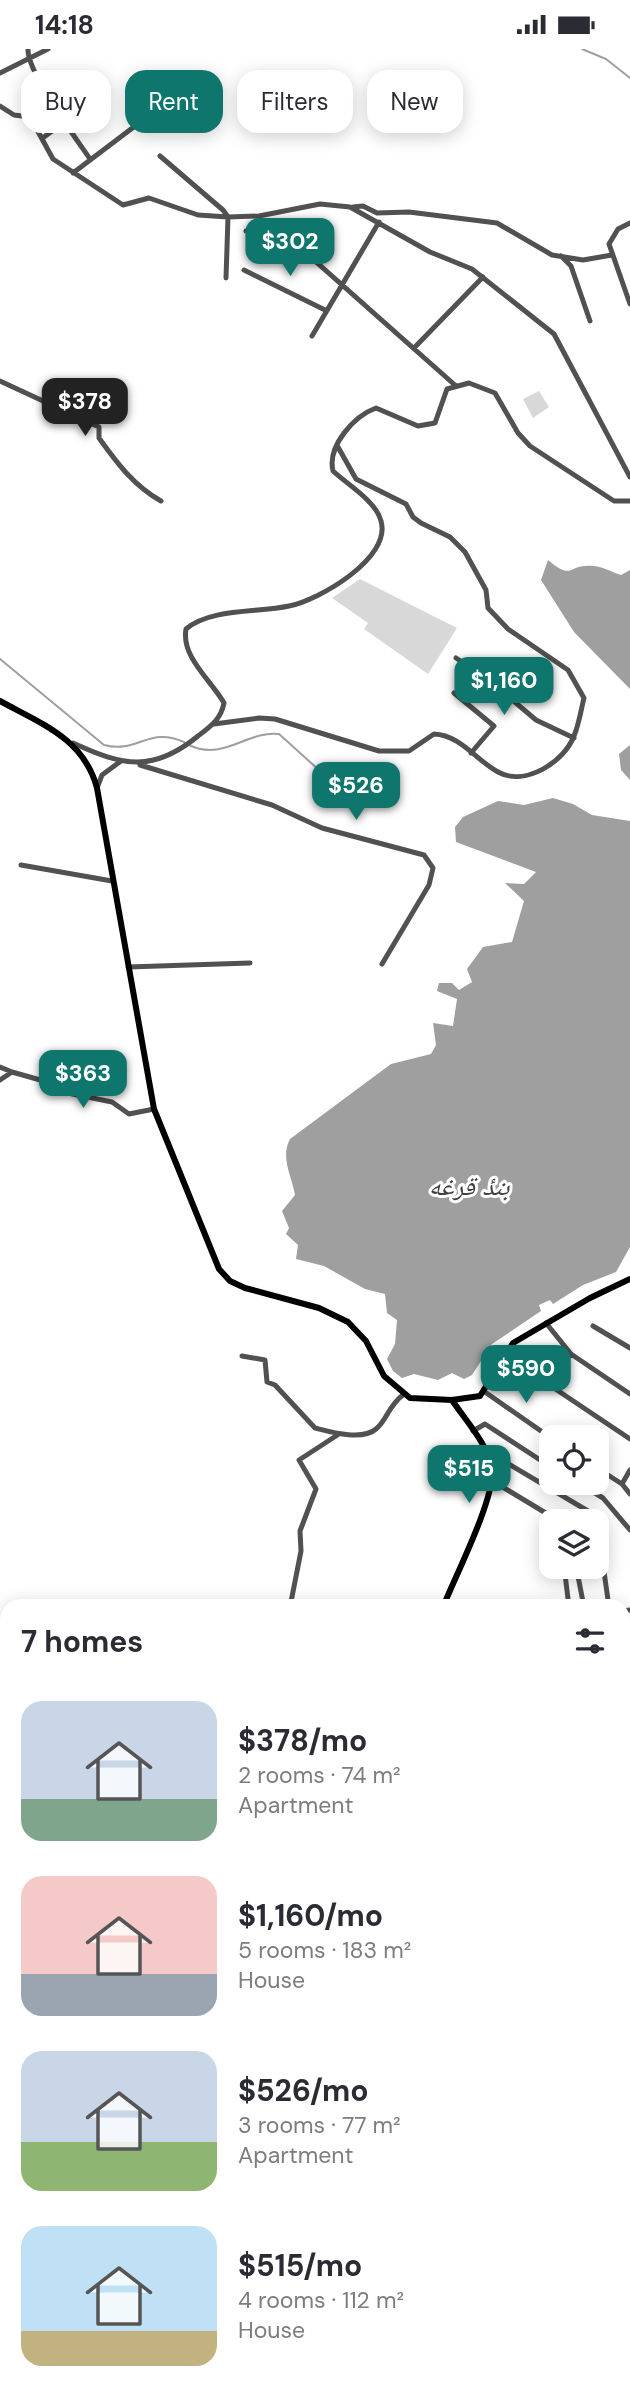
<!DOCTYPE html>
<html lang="en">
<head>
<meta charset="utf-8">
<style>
	body { margin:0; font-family:"DM Sans","Noto Naskh Arabic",sans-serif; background:#f2f2f3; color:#2b2b33; height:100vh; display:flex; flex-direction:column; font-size:26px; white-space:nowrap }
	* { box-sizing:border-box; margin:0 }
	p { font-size:23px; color:#7c7c81 }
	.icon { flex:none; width:38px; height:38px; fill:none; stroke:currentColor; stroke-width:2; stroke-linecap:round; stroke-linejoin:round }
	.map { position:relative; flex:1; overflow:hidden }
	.drawer { position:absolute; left:0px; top:1550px; width:630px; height:800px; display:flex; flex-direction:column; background:#fff; border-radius:21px 21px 0 0; box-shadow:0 4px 18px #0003 }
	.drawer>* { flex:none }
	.hud { position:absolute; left:21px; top:21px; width:588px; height:63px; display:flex; gap:14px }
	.buttons { position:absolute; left:539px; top:1376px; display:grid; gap:14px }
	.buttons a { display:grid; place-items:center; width:70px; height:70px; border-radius:14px; background:#fff; box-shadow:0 4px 18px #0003; font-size:35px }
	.price { position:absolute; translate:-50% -60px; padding:0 16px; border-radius:14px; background:#0f766e; color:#fff; font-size:23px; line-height:46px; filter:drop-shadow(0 2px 4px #0008) }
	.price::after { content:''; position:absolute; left:50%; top:42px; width:21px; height:16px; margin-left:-10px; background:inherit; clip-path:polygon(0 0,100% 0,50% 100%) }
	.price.active { background:#222; color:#fff }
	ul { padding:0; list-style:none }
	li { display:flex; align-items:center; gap:21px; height:175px; padding:0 21px }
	li span { display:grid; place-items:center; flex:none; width:196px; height:140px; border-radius:21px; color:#555 }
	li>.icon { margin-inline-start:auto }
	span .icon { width:84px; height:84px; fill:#fffc; stroke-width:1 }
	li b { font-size:30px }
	h2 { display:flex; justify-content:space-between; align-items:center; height:84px; padding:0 21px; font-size:30px }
	.chip { padding:0 24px; border-radius:21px; background:#fff; box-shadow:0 4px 18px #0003; font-size:24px; line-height:63px }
	.chip.active { background:#0f766e; color:#fff }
	.status { display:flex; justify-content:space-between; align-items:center; height:49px; padding:0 35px; background:#fff; direction:ltr }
	.status svg { height:19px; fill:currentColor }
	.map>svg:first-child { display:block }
	.green { fill:#d8d8d8 }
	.water { fill:#9f9f9f }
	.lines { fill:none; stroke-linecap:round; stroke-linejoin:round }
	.stream { stroke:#9f9f9f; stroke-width:2 }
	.minor { stroke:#515151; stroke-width:5 }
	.major { stroke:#000; stroke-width:6 }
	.labels { text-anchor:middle; stroke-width:6; stroke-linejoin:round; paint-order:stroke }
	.water-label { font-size:26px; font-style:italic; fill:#404040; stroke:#fff }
</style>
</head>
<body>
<div class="status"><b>14:18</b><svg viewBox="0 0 49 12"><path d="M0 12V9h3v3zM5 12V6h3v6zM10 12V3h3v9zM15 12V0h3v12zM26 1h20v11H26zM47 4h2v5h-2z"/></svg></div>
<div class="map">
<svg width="630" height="2350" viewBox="0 0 630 2350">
	<rect width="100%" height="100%" fill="#fff"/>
	<path class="green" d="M539,342L549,358L533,369L523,350Z
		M360,530L457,579L428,625L364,580L368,574L332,549Z"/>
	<path class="water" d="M548,511C574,533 567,514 594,517C604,518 611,523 621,526L630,521V640L574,583L541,531Z
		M630,696V731L621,721L619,705Z
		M553,749L573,755L592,766L630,772V1198L616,1223L583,1236L553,1255L550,1251L539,1256L541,1262L492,1295L472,1326L464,1330L452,1324L438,1331L414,1325L402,1329L393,1322L387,1310L395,1295L397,1271L387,1264L385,1245L365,1240L324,1217L296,1210L298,1196L286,1185L289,1179L282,1162L295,1146C292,1127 280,1109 290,1090L391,1015L431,1005L436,996L433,974L453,977L457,950L437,942L439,934H452L459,941L472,933L467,920L483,898L512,893L524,852L505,834L524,835L536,823L456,793L455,778L463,768L498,752L524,756Z"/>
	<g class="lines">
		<path class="stream" d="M582,0L606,10L630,29
			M0,610L104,696C138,705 148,677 184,693
			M189,696C223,713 248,681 279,685L330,731L343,736
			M0,1876L7,1877
			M623,2159L630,2164"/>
		<path class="minor" d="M28,0C27,23 75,88 90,110
			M0,24L48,0
			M0,57L14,66L30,68L53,110L123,156L149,149L198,166L228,168L259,167L320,155L350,158L430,203L472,220L554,285L630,428
			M44,88L77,64
			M160,107L223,161L228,168L226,229
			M73,124L139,74
			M353,158L363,157L377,164L409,163L497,174L552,206L583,211L612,206
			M630,174L618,180L609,195L630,255
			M246,182L288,188L456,337
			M561,207L571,217L590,272
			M244,221L325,261
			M312,287L379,173
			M414,299L483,228
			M0,332L99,378V389C117,414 134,437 161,452
			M456,609L484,627L536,671L574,689
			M454,644L494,677L471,704
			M214,675L259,669L275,670L379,702H409L434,685C460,686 476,711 498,723C525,738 564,713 574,687C579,675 581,661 584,649L568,621L508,580L488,559L486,541L465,503L450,488L421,474L413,468L406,455L356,430L338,398
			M73,694C123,717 153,724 198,687C211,677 221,670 224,654C211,631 181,608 186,580C211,559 257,564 289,557C319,551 392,509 381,472C376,452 348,436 333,422C327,397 354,367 376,359L418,377L435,374L447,340L469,334L495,344L518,384L530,397L614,452H630
			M140,716L272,756L322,779L424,806L433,819L429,836L382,915
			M97,739L102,726L121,712
			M21,816L112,832
			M128,918L250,914
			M0,1018L12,1023
			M0,1031L12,1023L58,1036L68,1044L112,1053L129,1065L154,1060
			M593,1277L630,1299
			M571,1305L630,1345
			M242,1307L265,1311L267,1333L275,1336L315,1379C331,1383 362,1392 376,1380C387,1371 388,1357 404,1345
			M500,1312L525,1340L571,1305L546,1274
			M539,1329L630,1390
			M485,1343L551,1389
			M473,1382L485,1375L551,1418
			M485,1401L588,1462L596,1472
			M597,1419L622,1435L630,1445
			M491,1431L559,1472
			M577,1433L603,1449L630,1481
			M622,1435L630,1421
			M597,1473L609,1558
			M576,1517L584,1558
			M565,1525L569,1558
			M290,1558L301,1502L300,1482L316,1440L299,1411L339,1385
			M623,1562L630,1561
			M623,1772L630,1776
			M0,1958L7,1961
			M623,1968L630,1956
			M623,2105L630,2100
			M623,2117L630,2125
			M0,2319L7,2320
			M305,2343L318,2350
			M388,2343L390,2350"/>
		<path class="major" d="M0,652C42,675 84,690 97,739L154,1060L219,1220L230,1232L245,1239L319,1259L348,1273L366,1292L384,1327L410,1349L452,1351L480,1347L513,1294L590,1249L630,1230
			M447,1558L446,1551C458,1522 494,1450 492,1422C490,1397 465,1371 452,1351
			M0,1721L7,1723
			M0,1726L7,1728
			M623,1965L630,1969
			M623,1971L630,1975"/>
	</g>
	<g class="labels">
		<g class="water-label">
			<text x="469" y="1146">بندٔ قرغه</text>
		</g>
	</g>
</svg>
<div class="buttons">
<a><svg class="icon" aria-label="locate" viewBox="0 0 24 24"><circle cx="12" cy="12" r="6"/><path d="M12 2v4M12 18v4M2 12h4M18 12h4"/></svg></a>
<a><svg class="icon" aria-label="layers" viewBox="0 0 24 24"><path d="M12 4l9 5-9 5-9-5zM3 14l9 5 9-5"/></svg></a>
</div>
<b class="price" style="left:290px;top:229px">$302</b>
<b class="price active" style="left:85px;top:389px">$378</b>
<b class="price" style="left:504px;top:668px">$1,160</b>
<b class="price" style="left:356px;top:773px">$526</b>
<b class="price" style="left:83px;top:1061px">$363</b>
<b class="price" style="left:526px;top:1356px">$590</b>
<b class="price" style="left:469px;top:1456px">$515</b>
<div class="hud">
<a class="chip">Buy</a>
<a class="chip active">Rent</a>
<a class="chip">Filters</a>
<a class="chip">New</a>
</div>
<section class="drawer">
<h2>7 homes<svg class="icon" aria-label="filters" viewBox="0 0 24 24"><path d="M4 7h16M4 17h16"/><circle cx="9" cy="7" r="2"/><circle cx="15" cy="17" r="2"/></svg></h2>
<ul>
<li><span style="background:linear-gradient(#c9d6e8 70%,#7fa58c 0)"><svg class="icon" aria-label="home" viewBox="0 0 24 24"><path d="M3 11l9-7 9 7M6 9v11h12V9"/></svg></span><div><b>$378/mo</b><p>2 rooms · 74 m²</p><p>Apartment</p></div></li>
<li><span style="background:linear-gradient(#f6c9c9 70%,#9aa5b1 0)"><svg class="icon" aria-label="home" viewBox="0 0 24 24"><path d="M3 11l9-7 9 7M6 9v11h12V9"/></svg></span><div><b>$1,160/mo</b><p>5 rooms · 183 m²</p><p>House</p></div></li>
<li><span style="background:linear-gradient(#c9d6e8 65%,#8fb573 0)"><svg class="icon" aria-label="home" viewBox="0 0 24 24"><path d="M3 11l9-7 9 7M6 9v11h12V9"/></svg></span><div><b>$526/mo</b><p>3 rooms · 77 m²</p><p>Apartment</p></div></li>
<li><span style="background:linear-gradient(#bfe0f5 75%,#c2b280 0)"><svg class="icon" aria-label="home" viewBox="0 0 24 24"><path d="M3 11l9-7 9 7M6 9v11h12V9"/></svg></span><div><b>$515/mo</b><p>4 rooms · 112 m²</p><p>House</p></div></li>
</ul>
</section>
</div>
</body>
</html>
